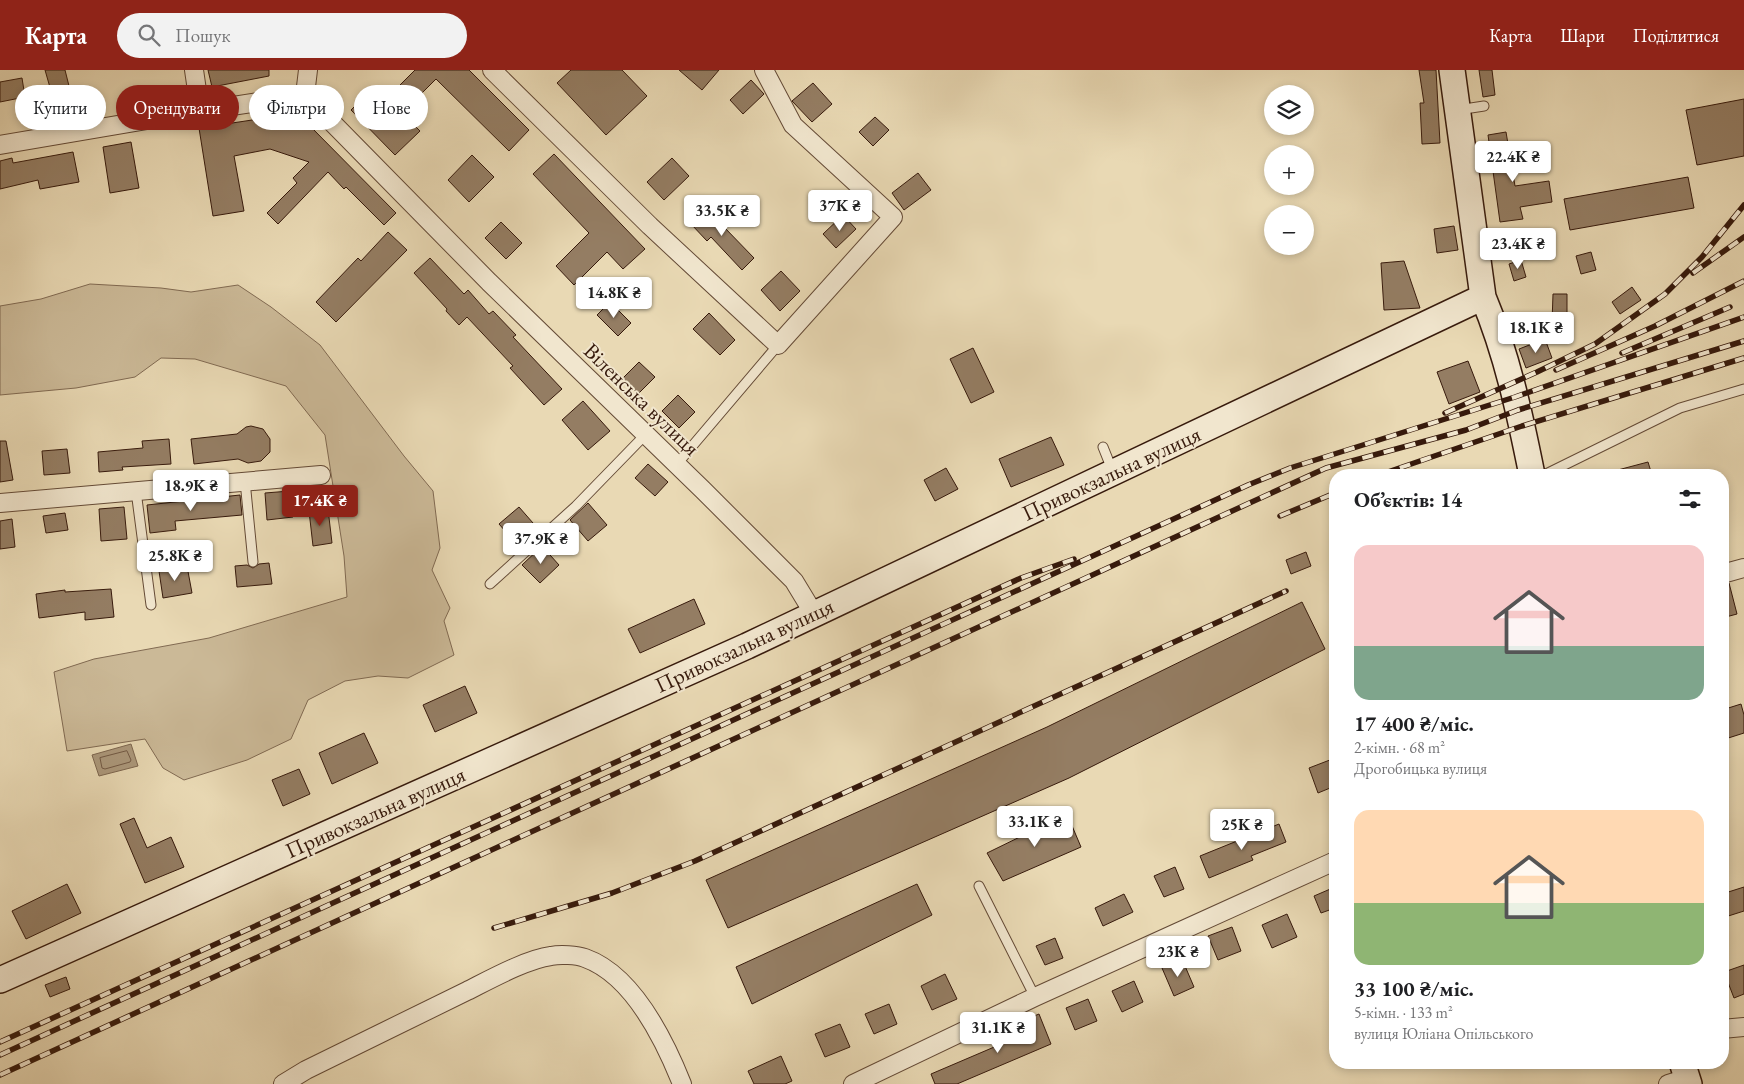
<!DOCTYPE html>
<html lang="uk">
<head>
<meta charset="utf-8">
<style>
	body { margin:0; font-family:"EB Garamond",serif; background:#f2f2f2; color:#202124; height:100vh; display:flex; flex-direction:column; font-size:19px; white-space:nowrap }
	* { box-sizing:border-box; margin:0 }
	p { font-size:16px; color:#757577 }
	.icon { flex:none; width:28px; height:28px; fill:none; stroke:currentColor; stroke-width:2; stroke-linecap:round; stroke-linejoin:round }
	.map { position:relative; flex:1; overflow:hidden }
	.sheet { position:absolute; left:1329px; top:399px; width:400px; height:600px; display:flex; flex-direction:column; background:#fff; border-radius:20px; box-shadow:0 2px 8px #0003 }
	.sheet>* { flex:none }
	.top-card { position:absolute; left:15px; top:15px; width:475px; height:45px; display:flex; gap:10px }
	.tools { position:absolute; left:1264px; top:15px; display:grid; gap:10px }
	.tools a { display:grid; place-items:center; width:50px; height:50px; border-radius:50%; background:#fff; box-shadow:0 2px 8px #0003; font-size:25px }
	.price { position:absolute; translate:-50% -42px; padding:0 11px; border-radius:5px; background:#fff; color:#222; font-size:16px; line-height:32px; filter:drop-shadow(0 1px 2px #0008) }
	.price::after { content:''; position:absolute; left:50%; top:30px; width:15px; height:11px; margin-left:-8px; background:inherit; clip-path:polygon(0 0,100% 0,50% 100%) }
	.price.active { background:#8f2418; color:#fff }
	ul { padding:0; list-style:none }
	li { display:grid; align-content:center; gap:10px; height:265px; padding:0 25px }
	li span { display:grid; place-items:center; height:155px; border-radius:15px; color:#555 }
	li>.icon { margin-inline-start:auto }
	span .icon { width:90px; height:90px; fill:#fffc; stroke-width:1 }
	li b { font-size:21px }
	h2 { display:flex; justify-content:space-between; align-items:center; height:60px; padding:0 25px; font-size:21px }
	.chip { padding:0 18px; border-radius:22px; background:#fff; box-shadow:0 2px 8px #0003; font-size:18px; line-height:45px }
	.chip.active { background:#8f2418; color:#fff }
	header { display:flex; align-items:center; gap:30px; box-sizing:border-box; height:70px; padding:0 25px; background:#8f2418; color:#fff }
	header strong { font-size:24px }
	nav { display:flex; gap:28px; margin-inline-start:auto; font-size:18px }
	.search { width:350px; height:45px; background:#f2f2f2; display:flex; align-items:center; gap:12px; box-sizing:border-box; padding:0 18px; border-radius:28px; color:#757577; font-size:19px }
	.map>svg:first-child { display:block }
	.green { fill:#cbb997; stroke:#816a52 }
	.water { fill:#ac987b; stroke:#7d664f }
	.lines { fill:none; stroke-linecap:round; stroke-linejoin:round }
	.shore { stroke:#725944; stroke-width:1 }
	.building { fill:#947d63; stroke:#371a0c }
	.lane-casing { stroke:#644a36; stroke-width:11 }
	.street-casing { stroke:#644a36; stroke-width:20 }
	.secondary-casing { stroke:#371a0c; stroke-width:28 }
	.lane { stroke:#f1e6ce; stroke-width:9 }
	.street { stroke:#f1e6ce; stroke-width:18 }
	.secondary { stroke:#f1e6ce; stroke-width:25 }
	.rail-casing { stroke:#371a0c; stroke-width:5.5 }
	.rail { stroke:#f1e6ce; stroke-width:4; stroke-dasharray:11; stroke-linecap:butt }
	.labels { text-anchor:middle; stroke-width:4; stroke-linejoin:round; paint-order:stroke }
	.street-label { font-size:22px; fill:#371a0c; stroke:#f1e6ce }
</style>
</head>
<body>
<header>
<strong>Карта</strong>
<div class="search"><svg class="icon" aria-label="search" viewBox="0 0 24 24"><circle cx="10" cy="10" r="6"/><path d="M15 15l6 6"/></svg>Пошук</div>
<nav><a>Карта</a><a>Шари</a><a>Поділитися</a></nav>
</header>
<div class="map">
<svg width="1744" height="1014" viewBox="0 0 1744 1014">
	<rect width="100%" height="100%" fill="#e9d9b4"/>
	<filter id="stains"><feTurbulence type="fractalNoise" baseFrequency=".004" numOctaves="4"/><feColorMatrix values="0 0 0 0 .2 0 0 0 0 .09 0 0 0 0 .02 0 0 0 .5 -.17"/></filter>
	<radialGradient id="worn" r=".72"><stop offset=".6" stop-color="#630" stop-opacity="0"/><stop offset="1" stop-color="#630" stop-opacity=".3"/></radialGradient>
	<path class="green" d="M90,214L161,218L191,222L238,215L271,237L320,275L404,386L433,421L440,478L432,500L450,538L444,551L454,585L408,608L378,606L345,611L308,630L291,669L247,690L184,710L163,698L145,669L67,681L54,602L94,589L209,568L347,527L344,486L325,365L286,316L195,289L161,288L135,307L76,318L0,325V236L41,229Z"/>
	<path class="water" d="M131,674L138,696L99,706L92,685Z"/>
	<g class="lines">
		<path class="shore" d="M127,681L131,690L130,692L105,699L102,698L100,688Z"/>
	</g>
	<path class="building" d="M45,0H65L69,16L51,21Z
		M208,0H269V6L212,17Z
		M415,0H469L529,60L509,81L436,9L402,43L420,61L395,85L351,40L367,24L379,36Z
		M571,0H622L647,26L606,65L557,13Z
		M679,0H719L702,20Z
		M1419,0H1436L1440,73L1422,74L1420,33H1424Z
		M1479,0H1492L1495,25L1483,27Z
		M22,8L25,27L0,32V12Z
		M751,10L764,24L743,44L730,30Z
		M813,13L832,34L812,52L792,31Z
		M1744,29V86L1697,95L1686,40Z
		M292,44L309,55L396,143L384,155L346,117L344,119L328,102L278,154L267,143L297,113L293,108L309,92L270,79L234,86L244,141L213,146L199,58Z
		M875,47L889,60L873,76L859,62Z
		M1506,62L1515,116L1549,111L1552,132L1520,137L1523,149L1500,152L1488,65Z
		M131,72L139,118L110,123L103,77Z
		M73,82L79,112L40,119L38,110L0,119V91L12,88L13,93Z
		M554,84L645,179L623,199L607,182L574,215L556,196L589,163L533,104Z
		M472,85L494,107L469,132L448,110Z
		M672,88L689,106L664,130L647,112Z
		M918,103L931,120L904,140L892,123Z
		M1688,107L1694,138L1570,160L1564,129Z
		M710,137L725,153L723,156L754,188L742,200L711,167L707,171L691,154Z
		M843,145L856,159L836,178L823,164Z
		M501,152L522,173L506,189L485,168Z
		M1454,156L1458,180L1437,183L1434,159Z
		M388,162L407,180L336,252L316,232L358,188L361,191Z
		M1591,182L1596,200L1581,204L1576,186Z
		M430,188L464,224L468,220L489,244L493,241L516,265L513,267L562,319L544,335L510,298L513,296L467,247L459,255L446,241L447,239L414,203Z
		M1521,190L1526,207L1514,211L1509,194Z
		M1404,191L1420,238L1384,240L1381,193Z
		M781,201L800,221L780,241L761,220Z
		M1632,217L1641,230L1620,244L1612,232Z
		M1553,224H1567V253H1552Z
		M610,232L631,253L618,266L597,245Z
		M709,243L735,270L720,285L693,259Z
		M1545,269L1552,288L1526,298L1519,279Z
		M973,278L994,322L971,333L950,289Z
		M1468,291L1480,322L1449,334L1437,302Z
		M639,292L655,307L638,324L623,308Z
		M678,325L695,342L679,358L662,341Z
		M583,331L610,361L588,380L562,350Z
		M251,356L263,359L270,369V382L261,391L248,393L238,389L194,394L191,369L237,364L246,357Z
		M1051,367L1064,395L1011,417L999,389Z
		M169,369L171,394L122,397L123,400L99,402L98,382L143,378L142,371Z
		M0,371H6L13,410L0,412Z
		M67,379L70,403L44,405L42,381Z
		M1648,392L1652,405H1614V401Z
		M648,394L668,412L655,426L635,408Z
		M946,398L958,419L935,431L924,410Z
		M290,421L293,447L267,450L265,423Z
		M240,425L242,445L175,451L176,460L150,463L147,435Z
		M588,433L607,455L588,471L570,450Z
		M124,437L127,469L101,471L99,439Z
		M519,437L533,453L513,470L499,454Z
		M328,439L332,473L313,476L309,441Z
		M65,443L68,460L46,463L43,446Z
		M12,449L15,477L0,479V451Z
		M542,476L559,495L540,513L522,495Z
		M1306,482L1311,496L1291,504L1286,490Z
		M269,493L272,514L237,517L235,496L247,495L253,498L259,494Z
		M187,496L192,523L163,528L159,501Z
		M1729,513L1737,544L1722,548V514Z
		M111,519L114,547L85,550V542L39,548L36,524L65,520V522Z
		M694,529L705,554L640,583L628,559Z
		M1302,532L1325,579L1069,708L728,858L706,810L1047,657Z
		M465,616L477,643L435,662L423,635Z
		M1741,634L1744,645V663L1722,670V640Z
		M364,663L378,693L332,714L319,683Z
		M1335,688V716L1318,723L1309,698Z
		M299,699L310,724L283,736L272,710Z
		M1067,744L1081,777L1003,811L987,783Z
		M134,748L147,778L171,767L184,797L145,813L120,754Z
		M1279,754L1286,772L1251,786L1253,790L1209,808L1200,786Z
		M1175,797L1184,819L1164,827L1154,806Z
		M67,814L81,843L26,869L12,841Z
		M917,814L932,845L752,934L736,897Z
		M1335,817V838L1321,843L1314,826Z
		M1744,817V841L1722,848V824Z
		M1124,824L1133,842L1103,856L1095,838Z
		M1287,844L1297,867L1272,878L1262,855Z
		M1232,857L1241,881L1218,890L1208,866Z
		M1055,868L1063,888L1045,895L1036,876Z
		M1182,889L1194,917L1174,926L1162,898Z
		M1744,895V924L1734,928L1724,902Z
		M945,904L957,929L932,940L921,916Z
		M66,907L70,919L50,927L45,915Z
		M1134,911L1143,932L1122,942L1112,921Z
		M1088,929L1097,951L1075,960L1066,938Z
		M889,934L897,954L874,964L865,944Z
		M1039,944L1051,974L957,1014H935L931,1004L1020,966L1015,954Z
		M840,954L850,977L825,987L815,964Z
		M781,986L792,1011L785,1014H754L748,1001Z"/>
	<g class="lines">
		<defs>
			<path id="lane" d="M1458,40L1484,36
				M1103,377L1113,402
				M677,394L778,275
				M1544,405L1680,338L1744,319
				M245,411L253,492
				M136,421L151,535
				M490,514L576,436L646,364
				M979,816L1035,927"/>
			<path id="street" d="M194,0L200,41
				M492,0L650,156L778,275L893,147L793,55L764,0
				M305,25L489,212L703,420L794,511L814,544
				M305,25L308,0
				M0,75L200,41L305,25
				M0,433L321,405
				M1722,504L1744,498
				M1722,959L1744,957
				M283,1014L306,1000C360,974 413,947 467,921C489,910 527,889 551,886C560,884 577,885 585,888C633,905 664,969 682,1014
				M853,1014L1035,927L1335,791
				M1668,1014L1687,1008"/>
			<path id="secondary" d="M1452,0L1483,227C1507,284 1520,345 1532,405
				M0,910L747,576L1483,227
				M1682,992L1689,1014"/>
		</defs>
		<use href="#lane" class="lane-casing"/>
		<use href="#street" class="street-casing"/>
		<use href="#secondary" class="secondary-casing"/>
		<use href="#lane" class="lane"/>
		<use href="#street" class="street"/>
		<use href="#secondary" class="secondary"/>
		<defs>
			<path id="rail" d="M1693,203L1744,167
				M1622,283L1730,237
				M1556,300L1655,256L1744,211
				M1445,343L1537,302L1595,274L1665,224L1702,187L1744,135
				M1379,405L1522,356L1744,288
				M1280,446L1335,423
				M494,858L612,823L695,791L1286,521
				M0,972L1021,508L1074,489
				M0,985L1248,415L1290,398L1515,327L1744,247
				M0,1005L1326,398L1466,360L1518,340L1744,271"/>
		</defs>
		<use href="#rail" class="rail-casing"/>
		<use href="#rail" class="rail"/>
	</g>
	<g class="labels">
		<g class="street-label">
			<text transform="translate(642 329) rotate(44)" y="8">Віленська вулиця</text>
			<text transform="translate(1111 403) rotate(-25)" y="8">Привокзальна вулиця</text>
			<text transform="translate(744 575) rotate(-25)" y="8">Привокзальна вулиця</text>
			<text transform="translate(375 742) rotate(-24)" y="8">Привокзальна вулиця</text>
		</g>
	</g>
	<rect width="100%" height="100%" filter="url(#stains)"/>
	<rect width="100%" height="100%" fill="url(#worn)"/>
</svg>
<div class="tools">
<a><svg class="icon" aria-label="layers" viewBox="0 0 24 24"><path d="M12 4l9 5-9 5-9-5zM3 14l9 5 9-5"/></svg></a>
<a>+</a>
<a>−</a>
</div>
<b class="price" style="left:1513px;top:113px">22.4K ₴</b>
<b class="price" style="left:840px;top:162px">37K ₴</b>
<b class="price" style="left:722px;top:167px">33.5K ₴</b>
<b class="price" style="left:1518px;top:200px">23.4K ₴</b>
<b class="price" style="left:614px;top:249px">14.8K ₴</b>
<b class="price" style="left:1536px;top:284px">18.1K ₴</b>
<b class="price" style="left:191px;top:442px">18.9K ₴</b>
<b class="price active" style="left:320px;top:457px">17.4K ₴</b>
<b class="price" style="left:541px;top:495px">37.9K ₴</b>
<b class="price" style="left:175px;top:512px">25.8K ₴</b>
<b class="price" style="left:1035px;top:778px">33.1K ₴</b>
<b class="price" style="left:1242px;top:781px">25K ₴</b>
<b class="price" style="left:1178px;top:908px">23K ₴</b>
<b class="price" style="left:998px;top:984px">31.1K ₴</b>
<div class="top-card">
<a class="chip">Купити</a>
<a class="chip active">Орендувати</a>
<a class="chip">Фільтри</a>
<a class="chip">Нове</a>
</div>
<section class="sheet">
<h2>Об’єктів: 14<svg class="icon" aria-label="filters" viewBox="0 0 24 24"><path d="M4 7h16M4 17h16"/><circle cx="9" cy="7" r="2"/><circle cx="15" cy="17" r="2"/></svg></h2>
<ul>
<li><span style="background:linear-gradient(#f6c9c9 65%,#7fa58c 0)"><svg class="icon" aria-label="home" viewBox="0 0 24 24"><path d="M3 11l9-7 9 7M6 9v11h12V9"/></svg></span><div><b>17 400 ₴/міс.</b><p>2-кімн. · 68 m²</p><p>Дрогобицька вулиця</p></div></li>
<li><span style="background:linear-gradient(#ffd9b3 60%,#8fb573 0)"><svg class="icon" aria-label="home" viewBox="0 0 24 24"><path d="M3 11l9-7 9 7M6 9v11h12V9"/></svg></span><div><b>33 100 ₴/міс.</b><p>5-кімн. · 133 m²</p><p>вулиця Юліана Опільського</p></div></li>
</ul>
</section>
</div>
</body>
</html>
